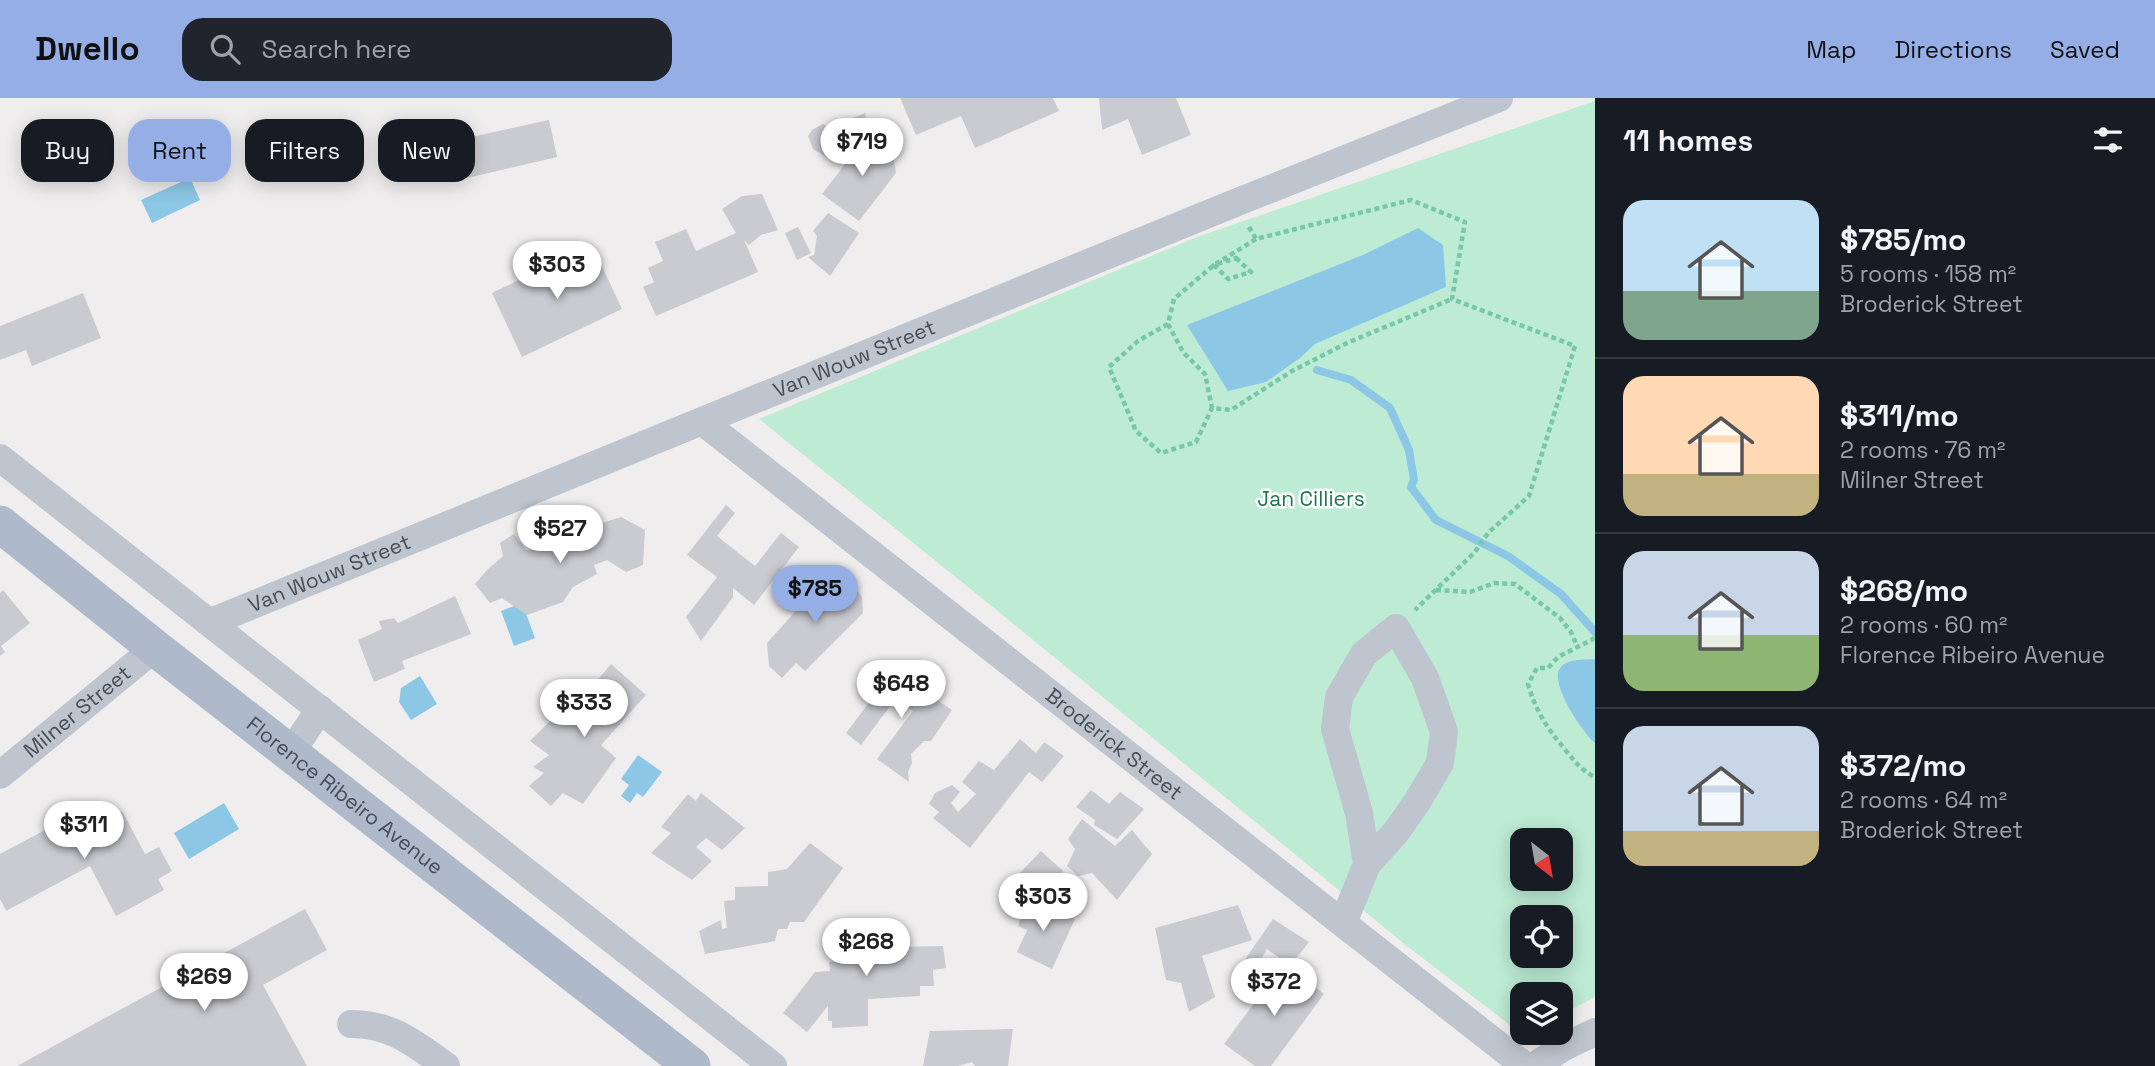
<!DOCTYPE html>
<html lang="en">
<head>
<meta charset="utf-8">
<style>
	body { margin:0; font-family:"Space Grotesk",sans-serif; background:#20242c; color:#f1f3f6; height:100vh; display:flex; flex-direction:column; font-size:26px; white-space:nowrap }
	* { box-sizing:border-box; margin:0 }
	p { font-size:23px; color:#9ea1a6 }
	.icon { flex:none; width:38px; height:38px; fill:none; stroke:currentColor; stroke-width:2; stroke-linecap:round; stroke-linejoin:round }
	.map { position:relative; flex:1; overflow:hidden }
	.panel { display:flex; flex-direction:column; background:#171b24; width:560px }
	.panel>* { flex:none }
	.hud { position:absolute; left:21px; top:21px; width:665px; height:63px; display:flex; gap:14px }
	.needle { width:46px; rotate:149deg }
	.buttons { position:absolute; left:1510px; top:730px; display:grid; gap:14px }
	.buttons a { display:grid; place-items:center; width:63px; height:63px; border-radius:14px; background:#171b24; box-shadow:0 4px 18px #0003; font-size:35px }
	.price { position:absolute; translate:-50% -60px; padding:0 16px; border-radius:24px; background:#fff; color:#222; font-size:23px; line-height:46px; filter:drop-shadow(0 2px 4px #0008) }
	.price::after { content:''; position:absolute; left:50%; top:42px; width:21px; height:16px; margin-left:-10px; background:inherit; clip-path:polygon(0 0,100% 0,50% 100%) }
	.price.on { background:#95afe6; color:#111 }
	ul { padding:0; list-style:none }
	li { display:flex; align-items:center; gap:21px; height:175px; padding:0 28px }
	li+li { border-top:2px solid #363941 }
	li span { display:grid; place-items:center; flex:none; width:196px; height:140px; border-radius:21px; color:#555 }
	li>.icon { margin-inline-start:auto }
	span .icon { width:84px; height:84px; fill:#fffc; stroke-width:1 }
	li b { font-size:30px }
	h2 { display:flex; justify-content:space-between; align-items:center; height:84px; padding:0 28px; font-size:30px }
	.pill { padding:0 24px; border-radius:21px; background:#171b24; box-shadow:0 4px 18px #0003; font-size:24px; line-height:63px }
	.pill.on { background:#95afe6; color:#111 }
	header { display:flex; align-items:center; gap:42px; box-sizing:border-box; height:98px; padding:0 35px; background:#95afe6; color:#111 }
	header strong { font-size:33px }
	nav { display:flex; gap:38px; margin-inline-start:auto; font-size:24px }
	.search { width:490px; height:63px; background:#20242c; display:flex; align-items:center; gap:18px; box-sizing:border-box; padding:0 24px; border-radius:21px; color:#9ea1a6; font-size:26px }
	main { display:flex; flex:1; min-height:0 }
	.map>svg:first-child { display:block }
	.green { fill:#bdebd4; fill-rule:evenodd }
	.water { fill:#8cc8e6 }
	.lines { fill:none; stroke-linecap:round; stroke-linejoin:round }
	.stream { stroke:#8cc8e6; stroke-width:8 }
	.building { fill:#cacbd1 }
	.path { stroke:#77c7a9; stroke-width:4.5; stroke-dasharray:5 3.5; stroke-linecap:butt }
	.minor { stroke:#bec5ce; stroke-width:28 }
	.major { stroke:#aeb9ca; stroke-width:37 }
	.labels { text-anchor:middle; stroke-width:5; stroke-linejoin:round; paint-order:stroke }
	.street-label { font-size:21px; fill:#464e59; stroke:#fff }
	.park-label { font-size:21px; fill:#1c7553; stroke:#fff }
</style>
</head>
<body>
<header>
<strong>Dwello</strong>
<div class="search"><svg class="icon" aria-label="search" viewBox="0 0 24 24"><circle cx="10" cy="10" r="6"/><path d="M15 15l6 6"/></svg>Search here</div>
<nav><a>Map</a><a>Directions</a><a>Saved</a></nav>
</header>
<main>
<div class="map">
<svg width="1595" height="968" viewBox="0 0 1595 968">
	<rect width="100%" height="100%" fill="#efeded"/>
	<path class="green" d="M1595,3V899L1561,917V896H1522V934L1528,935L1523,937L1407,848L988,505L759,321L1197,139ZM1522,742H1561V780H1522ZM1522,819H1561V858H1522Z"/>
	<path class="water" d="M190,80L200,102L152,125L141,102Z
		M1418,130L1443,147L1446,189L1315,246L1300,260L1266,284L1228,293L1187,227L1363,157Z
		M522,505L535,540L514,548L501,513Z
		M1595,561V645C1583,635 1551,588 1559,572C1565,560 1584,562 1595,561Z
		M420,578L437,606L411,622L399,604L401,590Z
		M638,657L662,674L643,699L637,695L630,705L621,698L629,687L621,681Z
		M224,705L239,731L189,761L174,735Z"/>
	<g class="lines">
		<path class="stream" d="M1317,272L1351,282L1390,310L1409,352L1414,382L1411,389L1436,422L1508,458L1561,496L1595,534"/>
	</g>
	<path class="building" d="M900,0H1053L1059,13L975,50L961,18L916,37Z
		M1099,0H1176L1191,37L1142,57L1128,21L1102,32Z
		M865,15L867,26L853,32L831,62L813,51L808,38L812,32L823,26L834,34L839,26Z
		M549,22L557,59L458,82L449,44Z
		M866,39L892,51L896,75L859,123L822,96Z
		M762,96L778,132L761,137L749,147L744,142L758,174L656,218L643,189L654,184L648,170L663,163L655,144L686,131L696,153L736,135L722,111L742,98Z
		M828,115L859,135L830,178L808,159L814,157L817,138L813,133Z
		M798,129L811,155L797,162L785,135Z
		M592,147L622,211L522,259L492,195Z
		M83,195L101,240L32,268L26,252L0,262V228Z
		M726,407L735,415L717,438L755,468L781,435L799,449L754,507L733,490V499L701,543L686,519L717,479L687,457Z
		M621,419L645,432L643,467L626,474L607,462L594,467L597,476L573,489L563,504L527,517L502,500L490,505L475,486L488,471L503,458L500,445L514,436L526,452L540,451L592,428Z
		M829,476L848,481L862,499L863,515L805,573L796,565L782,580L769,568L767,545Z
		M3,492L30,525L1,548L5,554L0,558V495Z
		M455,498L471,536L402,563L405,571L374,584L358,542L382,531L379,523L394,520L398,525Z
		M899,565L917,578L905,593L932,598L952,612L931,643H924L911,656L912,665L908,674L909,684L877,661L913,613L896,600L861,647L846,635Z
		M611,566L646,597L601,647L616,660L583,706L563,695L551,708L529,688L544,675L533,669L549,657L530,643L555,618L561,626Z
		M1020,641L1036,655L1044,644L1064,658L1042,684L1029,674L970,750L933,720L939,714L929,706L935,695L952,687L960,694L951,705L958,714L976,696L962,684L979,663L994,672Z
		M1091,692L1109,706L1120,694L1144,711L1117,741L1094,727L1095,722L1076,709Z
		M701,695L745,730L722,752L706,740L696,749L712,763L692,782L651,755L671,735L661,729L688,696L696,703Z
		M92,707L101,725L122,713L145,756L159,749L172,773L158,781L164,792L116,818L90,768L6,813L0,801V756Z
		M1082,721L1115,748L1132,732L1152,756L1117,802L1092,775L1078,778L1067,768L1075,751L1068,741Z
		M810,745L843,770L804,824H790L787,831H778L775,843L705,856L699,833L721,822L722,831L727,830L724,803L735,802V789L768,788V774L787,771Z
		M1041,753L1063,773L1045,804L1040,799L1030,796L1014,781Z
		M1027,801L1075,821L1052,871L1017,854L1027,832L1018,828Z
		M1238,807L1252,842L1202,858L1215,899L1189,914L1181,885L1166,882L1155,830Z
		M305,811L327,852L263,887L307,968H17Z
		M1273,821L1309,844L1290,868L1267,851L1261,861L1274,870L1254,891L1240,881L1250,869L1246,860Z
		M899,826L898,849L943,848L946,870L933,872L934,888H920V898L868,901V928L832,930V923H828V908L807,934L783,915L815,874L830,873L829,864L846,863L844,831Z
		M1284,865L1324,896L1271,968H1255L1224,946Z
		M1013,931L1008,968H975L972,964L958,968H923L930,933Z"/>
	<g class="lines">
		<path class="path" d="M1249,129L1256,141L1411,102L1465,124L1452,201L1575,248L1529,398L1488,435L1475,454L1415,512
			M1256,141L1214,167L1174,201L1168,226L1183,254L1205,276L1212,310L1231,312L1292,273L1347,245L1452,201
			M1236,160L1251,174L1228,181L1214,167Z
			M1168,226L1138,243L1109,269L1136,333L1161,355L1196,344L1212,310
			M1436,492L1470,494L1494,485L1515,486L1560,520L1571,534L1577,548
			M1595,540L1558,559L1548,570H1537L1528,586C1535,611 1546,629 1563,649C1573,661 1580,672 1595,679"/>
		<g class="minor">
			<path id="s1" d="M703,324L1525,968"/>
			<path d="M0,360L773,968"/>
			<path id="s2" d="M211,524L1235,105L1499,0"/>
			<path d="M290,656L320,611"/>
			<path id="s3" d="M0,677L155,550"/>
			<path d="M1343,825L1367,766L1396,734L1417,704L1440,665L1444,634L1425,580L1396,530L1364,556L1339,599L1335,631L1359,715L1367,766"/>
			<path d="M351,926C392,926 415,946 446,968"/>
			<path d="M1534,968L1564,949L1595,934"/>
		</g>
		<path class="major" id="s4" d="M0,426L155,550L692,968"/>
	</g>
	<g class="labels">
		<g class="street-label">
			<text dy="7" stroke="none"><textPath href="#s2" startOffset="695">Van Wouw Street</textPath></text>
			<text dy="7" stroke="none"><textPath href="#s2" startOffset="128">Van Wouw Street</textPath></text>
			<text dy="7" stroke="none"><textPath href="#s3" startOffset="100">Milner Street</textPath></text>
			<text dy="7" stroke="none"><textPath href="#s1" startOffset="522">Broderick Street</textPath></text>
			<text dy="7" stroke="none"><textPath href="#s4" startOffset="439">Florence Ribeiro Avenue</textPath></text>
		</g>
		<g class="park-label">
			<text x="1311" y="408">Jan Cilliers</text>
		</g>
	</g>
</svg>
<div class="buttons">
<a><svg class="needle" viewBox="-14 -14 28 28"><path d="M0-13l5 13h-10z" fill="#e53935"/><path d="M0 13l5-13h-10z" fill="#9ea1a6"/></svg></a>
<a><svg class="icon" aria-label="locate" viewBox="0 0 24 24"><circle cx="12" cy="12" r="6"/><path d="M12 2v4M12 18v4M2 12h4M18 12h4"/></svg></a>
<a><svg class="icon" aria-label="layers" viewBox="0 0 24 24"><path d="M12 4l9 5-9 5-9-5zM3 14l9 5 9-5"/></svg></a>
</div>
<b class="price" style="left:862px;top:80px">$719</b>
<b class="price" style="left:557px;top:203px">$303</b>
<b class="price" style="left:560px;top:467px">$527</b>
<b class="price on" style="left:815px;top:527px">$785</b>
<b class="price" style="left:901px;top:622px">$648</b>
<b class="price" style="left:584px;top:641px">$333</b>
<b class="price" style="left:84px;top:763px">$311</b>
<b class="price" style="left:1043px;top:835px">$303</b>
<b class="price" style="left:866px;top:880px">$268</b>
<b class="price" style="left:204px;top:915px">$269</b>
<b class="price" style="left:1274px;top:920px">$372</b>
<div class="hud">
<a class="pill">Buy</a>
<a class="pill on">Rent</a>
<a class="pill">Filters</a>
<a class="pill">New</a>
</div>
</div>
<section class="panel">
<h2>11 homes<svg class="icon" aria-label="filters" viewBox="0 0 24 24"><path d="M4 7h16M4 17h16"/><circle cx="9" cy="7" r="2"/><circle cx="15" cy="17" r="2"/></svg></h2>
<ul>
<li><span style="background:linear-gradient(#bfe0f5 65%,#7fa58c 0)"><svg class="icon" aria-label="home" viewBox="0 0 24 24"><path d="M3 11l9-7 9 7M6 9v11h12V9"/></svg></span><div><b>$785/mo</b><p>5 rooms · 158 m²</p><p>Broderick Street</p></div></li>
<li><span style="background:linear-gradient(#ffd9b3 70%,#c2b280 0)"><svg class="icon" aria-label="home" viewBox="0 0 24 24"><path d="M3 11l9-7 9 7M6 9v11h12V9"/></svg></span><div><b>$311/mo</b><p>2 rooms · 76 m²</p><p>Milner Street</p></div></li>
<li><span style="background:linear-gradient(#c9d6e8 60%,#8fb573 0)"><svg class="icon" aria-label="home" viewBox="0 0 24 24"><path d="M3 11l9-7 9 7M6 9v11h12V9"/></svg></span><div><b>$268/mo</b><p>2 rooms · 60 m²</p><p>Florence Ribeiro Avenue</p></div></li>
<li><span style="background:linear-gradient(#c9d6e8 75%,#c2b280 0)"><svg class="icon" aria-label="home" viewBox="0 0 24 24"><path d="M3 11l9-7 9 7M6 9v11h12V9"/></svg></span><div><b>$372/mo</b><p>2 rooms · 64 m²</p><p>Broderick Street</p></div></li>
</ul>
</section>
</main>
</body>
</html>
